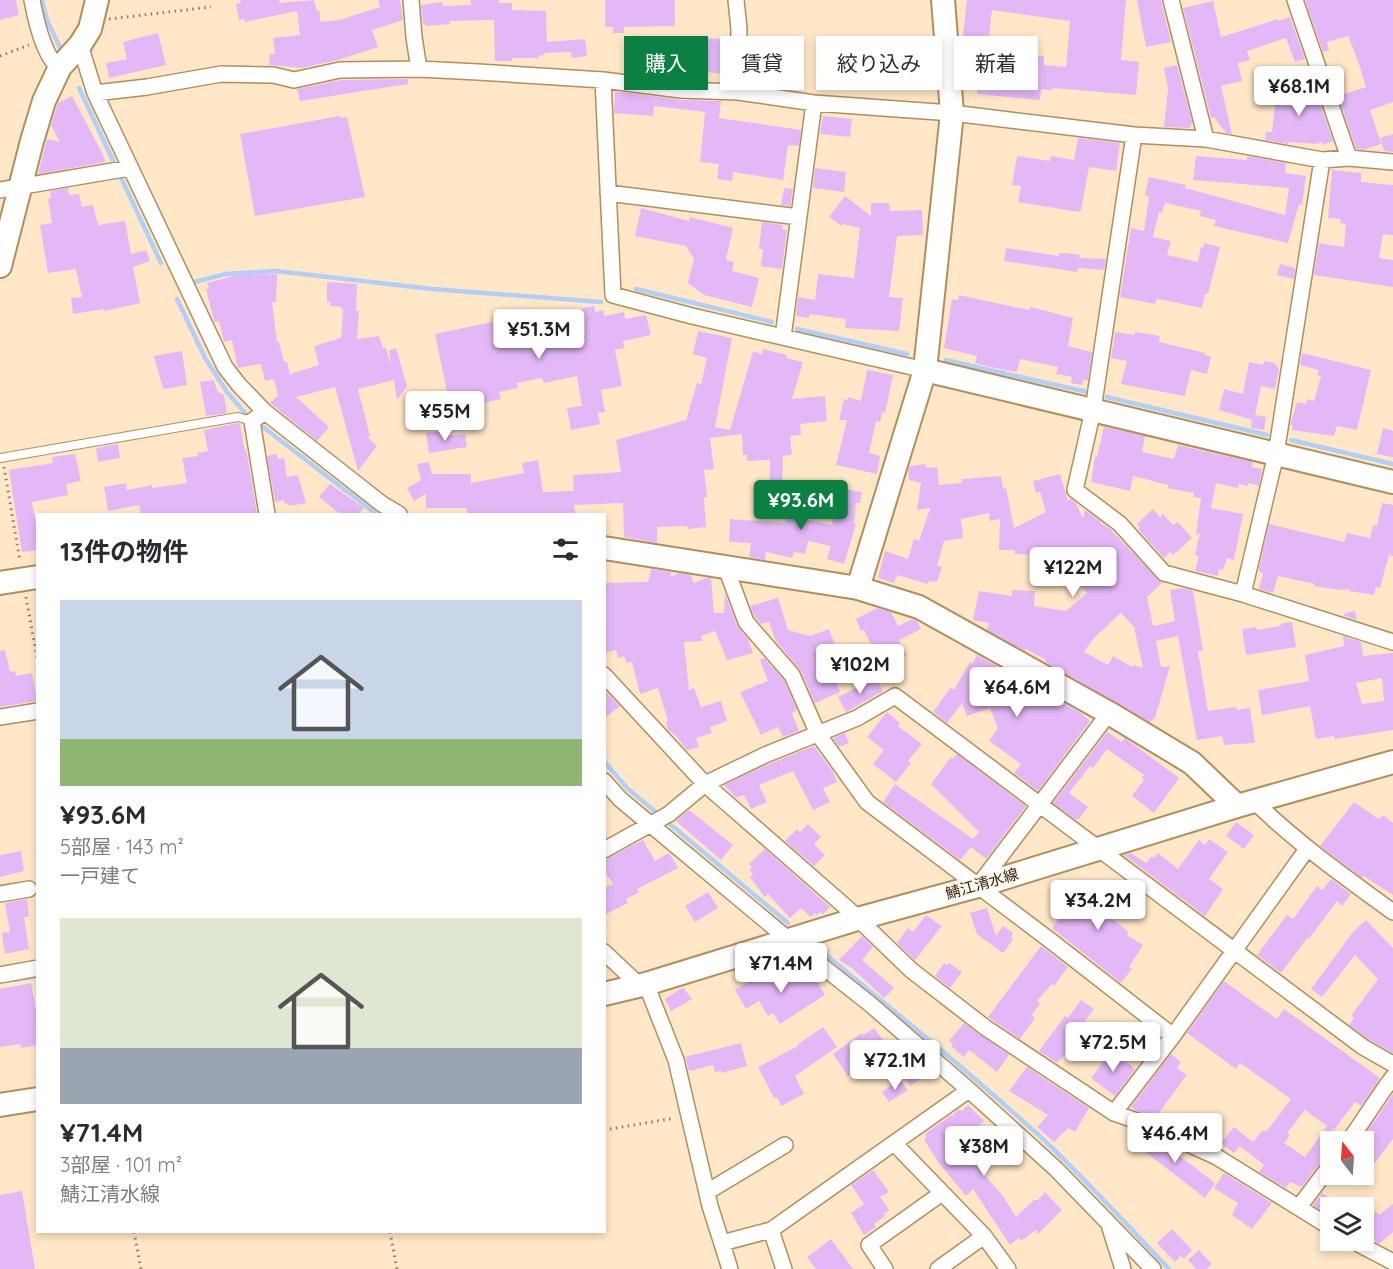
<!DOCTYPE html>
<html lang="ja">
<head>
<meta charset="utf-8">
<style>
	body { margin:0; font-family:Quicksand,"Noto Sans JP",sans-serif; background:#f7f7f7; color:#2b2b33; height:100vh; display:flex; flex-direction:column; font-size:22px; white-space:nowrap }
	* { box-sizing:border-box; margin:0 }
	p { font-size:20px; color:#7c7c81 }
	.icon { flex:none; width:33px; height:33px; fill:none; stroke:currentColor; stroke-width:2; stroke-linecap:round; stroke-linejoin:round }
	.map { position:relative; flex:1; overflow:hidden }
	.details { position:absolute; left:36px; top:513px; width:570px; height:720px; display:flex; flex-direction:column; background:#fff; border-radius:0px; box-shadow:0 3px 9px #0003 }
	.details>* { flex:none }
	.top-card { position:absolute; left:624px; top:36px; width:570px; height:54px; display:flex; gap:12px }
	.needle { width:39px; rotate:343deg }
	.fabs { position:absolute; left:1320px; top:1131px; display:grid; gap:12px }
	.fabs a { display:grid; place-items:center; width:54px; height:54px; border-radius:0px; background:#fff; box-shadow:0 3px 9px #0003; font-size:30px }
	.price { position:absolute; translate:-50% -51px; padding:0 14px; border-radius:6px; background:#fff; color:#222; font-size:20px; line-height:39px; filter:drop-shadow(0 2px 3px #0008) }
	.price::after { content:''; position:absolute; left:50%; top:36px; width:18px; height:14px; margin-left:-9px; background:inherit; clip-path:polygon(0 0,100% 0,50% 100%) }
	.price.active { background:#0b8043; color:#fff }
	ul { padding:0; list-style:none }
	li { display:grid; align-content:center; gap:12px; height:318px; padding:0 24px }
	li span { display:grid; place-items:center; height:186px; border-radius:0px; color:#555 }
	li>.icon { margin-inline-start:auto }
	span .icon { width:108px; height:108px; fill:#fffc; stroke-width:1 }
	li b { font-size:26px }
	h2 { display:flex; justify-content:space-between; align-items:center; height:72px; padding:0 24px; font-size:26px }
	.chip { padding:0 21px; border-radius:0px; background:#fff; box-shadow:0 3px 9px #0003; font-size:21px; line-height:54px }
	.chip.active { background:#0b8043; color:#fff }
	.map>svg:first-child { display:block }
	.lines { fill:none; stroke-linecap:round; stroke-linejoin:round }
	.stream { stroke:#b1cff7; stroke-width:4.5 }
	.building { fill:#e4b8f7; fill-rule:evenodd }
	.lane-casing { stroke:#b28e5a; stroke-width:10 }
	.street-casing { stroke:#b28e5a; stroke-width:18 }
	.secondary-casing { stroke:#b28e5a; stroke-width:26 }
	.path { stroke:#8e7b60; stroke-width:3; stroke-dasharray:1.5 4.5; stroke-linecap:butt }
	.lane { stroke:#fff; stroke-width:8 }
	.street { stroke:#fff; stroke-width:15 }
	.secondary { stroke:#fff; stroke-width:22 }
	.labels { text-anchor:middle; stroke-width:4.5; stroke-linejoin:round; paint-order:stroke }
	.street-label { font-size:15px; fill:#2b1d07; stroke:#fff7ed }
</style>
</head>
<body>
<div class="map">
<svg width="1393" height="1269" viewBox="0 0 1393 1269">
	<rect width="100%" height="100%" fill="#ffe7c7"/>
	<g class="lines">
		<path class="stream" d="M42,0L47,20L62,52
			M79,88L161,263
			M194,282L226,274L276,271L432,289L601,302
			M636,289L772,322
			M177,299L205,358L227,392L245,413
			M797,329L907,354
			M946,360L1087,392
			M1107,397L1267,435
			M263,427L375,513
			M1291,440L1393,464
			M604,761L627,788L788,923
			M815,946C893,1010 971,1073 1045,1141C1088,1182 1128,1226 1169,1269
			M14,980L38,976"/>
	</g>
	<path class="building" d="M0,0H16L19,15L0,20Z
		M240,0H279L280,3L314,0L317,11H320V22L339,20L380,7L378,0H400L403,20L372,30L378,47L338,60L302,68L269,65L270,54H275L273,38L300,35L297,11L245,22L244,19L239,20L236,4L241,3Z
		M471,0H499V3H512V10L546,11L547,42L585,39L587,56L572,58L571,52L544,53V55L539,56V58H512V61H495L494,20L449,21L450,24L425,26V24H423L421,5L442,2L443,6L471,5Z
		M605,0H675V26L624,27V33H613V27H605Z
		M967,0H1126L1121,60L1139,62L1136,95L1053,88L1052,90L1041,89L1040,100L977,94L980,58L1023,61V54L1044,56V65L1066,67L1070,21L992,10L988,46L962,43Z
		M1137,0H1161L1171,42L1146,47Z
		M1305,0H1393V102L1370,110L1381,144L1363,150L1356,149L1338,96L1366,87L1358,61L1348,36L1327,42L1329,50L1323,52Z
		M1213,1L1221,37L1278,19L1279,21L1290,17L1305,59L1295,62L1286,38L1247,51L1250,60L1238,63L1242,81L1221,86L1232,134L1226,133L1214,117L1211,118L1183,8Z
		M158,33L166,65L109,78L106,63L127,59L123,42Z
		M675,36L723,39L721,54L726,55L724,74L705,72L707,56L674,54Z
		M1177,65L1192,122L1190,128L1164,127L1168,89L1164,68Z
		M1299,68L1310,105L1319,101L1333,141L1323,145L1322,142L1317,144L1288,142V144L1265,140L1266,132H1272L1275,105L1293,106L1283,74Z
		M408,79V84L300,101L297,89L341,80Z
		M615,91L680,100L721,101L719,118L801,130L799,146L788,145L783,180L733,172L732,181L717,179L719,164L700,162L705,112L654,106L653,116L614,113Z
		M72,96L104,157L105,162L38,174L47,139L60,142L51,125L57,106L58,103Z
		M340,116L341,118L347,117L365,197L255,216L240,134Z
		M823,116L852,119L850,137L820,134Z
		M1393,134V152L1384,151L1380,138Z
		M1078,138L1120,143L1116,171L1089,167L1081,210L1079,212L1018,202L1021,186L1012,185L1017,156L1050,161L1051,156L1074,160Z
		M1196,156L1247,160V156L1286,163L1285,173L1306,176L1302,205L1299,204L1288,243L1214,226L1216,220L1200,216L1201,211L1165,203L1162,213L1159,212L1153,237L1171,241L1167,255L1198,262L1201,247L1203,248L1204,243L1220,247L1208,294H1205L1202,308L1158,299L1156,300L1155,304L1120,297L1131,228L1144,231L1149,197L1145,195L1149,177L1186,185L1185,188L1285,215L1289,188L1193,180Z
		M815,168L846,172L844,192L813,188Z
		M1332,170L1361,173V182L1393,185V235L1383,234L1379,258L1393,260V287L1314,275L1313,279L1319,243L1344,247L1346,224L1340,223L1341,219L1328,218Z
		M68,188L69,195L79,194L82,207L93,205L98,225L125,221L131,254L146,250L150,261L133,267L140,303L105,311L104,309L73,314L71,298L82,297L76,269L48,273L40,225L52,223L48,199L51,198L50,191Z
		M784,188L793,189L790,206L781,205Z
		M845,196L871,216V203H889L890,211L922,210L923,235L897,236L889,297L903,298L899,331L845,328L846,319L810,314L809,318L796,316L798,297L815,300L818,274L854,278L860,228L843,224L842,226L829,217Z
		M641,208L689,221L690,217L733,228L726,260L734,262L732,271L759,278L752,307L704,295L688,283L694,259L686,246L635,236Z
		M762,222L783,225L782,229L787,230L782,269L761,266L763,249H759Z
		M1006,248L1059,256V253H1065L1080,255L1079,258L1106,259L1104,270L1078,268L1077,272L1004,261Z
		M1280,264L1295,268L1294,279L1277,275Z
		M277,274L276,302H272L277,342H279L284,362H287L290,374L319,365L314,346L341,338L343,309H341V307L330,306L331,302H327V282L357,284L356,311H359L357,339L379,336L383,348H386L391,365L389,350L396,348L407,386L397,400L394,380L358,389L370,436L368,438L377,446L358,471L335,387L296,397L329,427L317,441L270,403L278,395L274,379L265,381L261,364L238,368L232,340L224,342L219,321L215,322L214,321L206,289L209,288L207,283L237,275Z
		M959,295L1029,310L1030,307L1073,318L1068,346L1092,352L1088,380H1083L1082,385L1071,383L1072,377L1056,374L1058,367L1020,359L1017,372L991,367L975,363L977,356L944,348L952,299L958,300Z
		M594,306L595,312L603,310L604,316L624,312L625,319L646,315L651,335L623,341L624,348L615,350L622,386L601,390L605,412L598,413L600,424L571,430L567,408L582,406L577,376L544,383L542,378L517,383L518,388L499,392L501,399L468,406L467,397L449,401L435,334L506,319L509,337L526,334L527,340L575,331L571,311Z
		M698,331L732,338L715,427L730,430L753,351L762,354L763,349L787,355L786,358L803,362L792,399L825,396L827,421L800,424L801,435L790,436L792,455L783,456L782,496L769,495L770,460L747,461V455H743L742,434L710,438L714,469L704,470L707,497L704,498L706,527L688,529L687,526L657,527V543L624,537L623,503L574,505L575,514H467V508H426V494L414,501L407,488L421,480L417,464L429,462L432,474H471V483L524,473L522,463L538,460L543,492L574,491L573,475L621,472L616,440L686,420L697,383L701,384L707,358L693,354Z
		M1115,332L1135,335V332L1160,336L1159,342L1205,353V355L1211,357L1207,374L1191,370L1185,396L1121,384L1127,361L1111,358Z
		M182,351L187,385L163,389L154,356Z
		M1302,353L1371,370L1357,430L1337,426L1334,436L1292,430L1293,425H1290L1291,422L1297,402L1306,404L1307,399L1314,401L1321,376L1317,375L1319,370L1300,365Z
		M1264,361L1274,363L1279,368L1275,389L1261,386L1255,415L1266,417L1264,430L1251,428L1252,420L1219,410L1224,389L1243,394L1249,362L1263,365Z
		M867,370L893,375L885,413L882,412L880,422L876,421L869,453L880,456L877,474L836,465L847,420H839L844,399L848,400V397L861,401Z
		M214,380L217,391L224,395L227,413L206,416L200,382Z
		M238,423L240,424L244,447L247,454L257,514H141L139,505L108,511L104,487L126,483L127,490L152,485V488L187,483L182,458L198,456L197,453L208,451L204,430Z
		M1104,427L1145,436L1142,452L1174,459L1178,445L1253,462L1252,467L1262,469L1259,486L1248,483V486L1239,484L1238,488L1216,483L1211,508L1243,514L1234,560L1227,558L1223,570L1219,569L1218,576L1195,571L1199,556L1195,555L1200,533L1196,535L1201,498L1193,497L1194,493L1168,488V485L1133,476L1130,491L1091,482L1095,457H1097Z
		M1383,428L1393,431V457L1377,454Z
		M447,431V436L465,434L467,447L429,453L426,433Z
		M118,444L120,458L98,462L96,448Z
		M75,454L81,481L66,484L68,495L32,502L36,524H38V550L22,552L9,470L53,463L52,457Z
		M277,454L278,459L284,458L287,477L298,475L306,503L289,506L288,503L285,504L284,500L275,502L267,456Z
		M926,464L927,468L937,467L939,485L962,483V479L1001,476L1003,489L1006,488L1014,528L1046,512L1040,492L1036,493L1033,481L1060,474L1068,501L1071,499L1075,502L1083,518L1085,510L1100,521L1102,525L1103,524L1111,530L1162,583L1147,597L1153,626L1175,621L1170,590L1183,588L1193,591L1203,650L1198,651L1208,711L1236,707L1237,710L1250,708L1255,743L1224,745L1222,736L1197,740L1178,636L1156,641L1161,667L1170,666L1155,718L1150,722L1045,662L1046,660L1026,649L1025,651L987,630L989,623L973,620L979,591L1012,596V590L1035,591L1034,606L1066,611L1087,593L1069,573H1043L1044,555L1015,554V550H999L1000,519L990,521L989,513L961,519L963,538L944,541L937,566L942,567L937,582L929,581L928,584L897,575L894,583L878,578L885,551L908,559L914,539L919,541L930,508L917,510L921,483L909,480L908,470L910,466ZM1121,613L1134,627L1143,668L1133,665L1132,667L1113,656L1108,665L1084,652L1094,638Z
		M330,484L364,508L358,514H340L319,497Z
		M837,488L862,492L860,503H856L854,523L856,524L844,564L827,559L831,546L808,541L805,554L794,552L792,558L766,552L765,560L749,557L751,543L729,542L730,519L785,523L788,509L802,512L800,518L832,525Z
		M1382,503L1393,505V556L1389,555L1380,588L1376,587L1374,595L1349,591L1350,589L1340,590L1314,586L1315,584L1278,576L1273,593L1259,589L1263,573L1259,571V568L1269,524L1344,542L1347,533L1370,538L1373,525L1377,526Z
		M1153,509L1161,518L1162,513L1173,525L1178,522L1192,538L1173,555L1170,552L1164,558L1138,529L1140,527L1137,524Z
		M651,569L671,572V577L679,573L691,575L694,583L706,578H711L714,613H724L725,594L737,626L748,639L753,653L727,660L715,631L701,636L702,641L684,642L689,690L694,688L701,707L721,701L727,721L710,727L712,733L696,738L699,747L687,750L675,735L668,730L666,722L668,721L658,688L640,694L632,662L627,663L624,656L618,658L616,650L604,653V583L648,582Z
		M778,598L788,630L810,636L829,629L838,652L819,659L829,682L835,679L840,692L815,703L801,671L776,641L769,622L761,624L755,617L750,606Z
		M877,608L891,612L898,626L913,619L917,621L921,629L899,640L906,655L898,659L900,662L883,670L864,630L861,631L856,619Z
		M1355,611L1357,620L1344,616L1345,613Z
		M1292,622L1296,647L1246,655L1242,629L1256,627L1257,630L1281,626L1280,624Z
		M1343,636L1361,642L1363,656L1393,653V730L1335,739L1334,736L1316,739L1310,706L1262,715L1258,690L1309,681L1305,655L1344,646ZM1382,678L1384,701L1362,704L1356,683Z
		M5,650L10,672L15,671L16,676L32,673L37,701L0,707V651Z
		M977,655L1081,713L1090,721L1038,791L1014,773L1021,764L989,741L998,728L990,708L967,716L962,703L947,723L933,712L951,687L954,690L970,662L972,664Z
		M764,658L784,680L797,710L792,713L799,731L783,737L778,727L761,735L740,692L768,681L760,660Z
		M876,678L883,691L846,712L838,697Z
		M604,690L620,706L604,718Z
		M887,712L900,723L898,726L922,744L908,761L911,763L896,782L873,764L884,750L867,737Z
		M1107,732L1122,742L1125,738L1179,778L1154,813L1132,796L1144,780L1142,778L1144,775L1107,749L1093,768L1090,766L1069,793L1088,807L1079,819H1075L1053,803Z
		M845,733L849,743L839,747L833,738Z
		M814,746L833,772L837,782L823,788L830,802L813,810L793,771L759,785L767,802L751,809L744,795L736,798L724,785L769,764Z
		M957,754L1026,806L986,859L971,847L960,860L883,802L895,784L973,839L979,832L931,784L951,757L953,759Z
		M1354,802L1377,818H1380L1383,815L1393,823V895L1364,876L1362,878L1320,846Z
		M689,810L733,845L721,860L676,821Z
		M1236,822L1254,835L1244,849L1226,836Z
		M808,824L821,837L814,844L825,855L814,866L785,841L797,829L800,832Z
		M1209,839L1228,852L1209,879L1223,889L1205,916L1124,855L1131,853L1146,863L1152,856L1154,858L1158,853L1178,869L1199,840L1205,845Z
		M643,840L655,861L669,853L678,868L637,889L639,892L626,899L628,903L604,915V888L613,884L604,870V860Z
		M765,849L830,907L823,914L820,912L817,915L815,913L811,917L801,908L790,918L768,894L765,897L750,877L753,874L750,870L752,867L749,864Z
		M21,851L24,871L0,877V855Z
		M1331,879L1351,894L1342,906L1337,901L1309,939L1308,937L1281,973L1257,955L1287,915L1293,919L1317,886L1322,890Z
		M1089,881L1119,902L1108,916L1129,932L1127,935L1143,945L1129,967L1132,969L1121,983L1052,928L1085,882L1087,884Z
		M708,892L718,908L695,922L685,906Z
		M27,899L29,917H24L29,949L5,954L2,933L10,932L5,903Z
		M987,908L996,936L1003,926L1013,933L1011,937L1013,939L1003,953L977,934L970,913Z
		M926,915L942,926L915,960L897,943L908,928L913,932Z
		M1366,920L1393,948V1053L1368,1039L1349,1025L1354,1018L1351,1016L1378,979L1355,955L1322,997L1311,989L1353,932Z
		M862,936L873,947L862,960L894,988L884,998L853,969L839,960Z
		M1041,946L1068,967L1054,986L1052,984L1037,1001L1040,1003L1032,1015L1035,1018L1020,1039L988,1017Z
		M944,963L947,965L949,963L962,972L950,988L935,976Z
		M808,968L825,995L780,1024L773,1013L768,1016L759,1001L746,1009L735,990L769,970L776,987Z
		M1224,981L1277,1019L1284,1009L1380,1078L1361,1106L1355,1102L1334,1130L1330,1128L1340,1136L1338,1142H1330V1156L1322,1160L1302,1187L1290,1182L1286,1188L1259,1172L1264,1165L1240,1146L1234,1153L1221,1143L1234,1127L1253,1142L1263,1130L1266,1132L1291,1099L1240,1063L1236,1069L1187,1033ZM1305,1110L1327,1126L1305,1157L1284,1143L1290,1135L1287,1133Z
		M31,983L38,1021V1045L21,1048L20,1044L0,1047V989Z
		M683,987L692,999L671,1011L665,999Z
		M1081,1000L1094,1009L1071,1040L1076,1043L1057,1063L1039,1051L1065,1016L1068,1018Z
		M964,1023L1009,1055L997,1072L969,1050L964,1057L951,1046L953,1044L949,1041Z
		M823,1027L837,1047L795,1076L804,1094L781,1106L777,1097L774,1098L758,1067L798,1046L797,1045Z
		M874,1028L888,1047L848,1076L833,1054L862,1033L863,1035Z
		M741,1043L747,1066L722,1073L721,1071L715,1072L713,1065L689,1071L685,1057Z
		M900,1047L913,1064L915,1063L924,1076L910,1086L888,1056Z
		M1112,1050L1135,1069L1115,1096L1091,1078Z
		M1171,1054L1181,1062L1177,1068L1187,1075L1155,1118L1135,1110L1131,1107Z
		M1027,1067L1089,1108L1075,1132L1068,1128L1054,1142L1037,1127L1048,1115L1009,1091Z
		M900,1079L908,1090L889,1102L882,1092Z
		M1393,1094V1139L1364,1177V1142H1360Z
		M968,1105L984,1121L976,1128L982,1134L963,1150L1003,1196L1016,1217L1034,1200H1038L1045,1192L1062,1210L1038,1234L1036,1230L1021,1241L1019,1238L1010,1245L973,1189L966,1196L938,1162L924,1139L927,1137L925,1134L951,1115L952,1116L959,1109L962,1111Z
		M1139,1132L1173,1148L1172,1150L1215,1183L1205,1198L1131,1141Z
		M873,1170L889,1192L880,1197L889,1210L883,1214L885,1216L874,1224L876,1227L864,1235L851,1213L864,1204L851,1185Z
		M1224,1173L1272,1203L1252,1229L1232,1215L1238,1203L1214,1188Z
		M22,1191L35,1269H0V1195Z
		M1322,1193L1328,1197L1344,1208H1330V1216L1313,1205Z
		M1393,1204V1232L1379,1244L1375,1241L1364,1227V1221L1376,1212L1379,1215Z
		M1172,1229L1192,1250L1184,1259L1181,1256L1175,1262L1157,1243Z
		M831,1239L853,1269H816L807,1257Z
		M1199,1250L1212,1264L1206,1269H1196L1188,1260Z"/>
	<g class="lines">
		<defs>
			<path id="lane" d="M0,458L238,417L252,421"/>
			<path id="street" d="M32,0C35,16 44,60 60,67
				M411,0L414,37L419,69
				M736,0L739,29L738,92
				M1171,0L1206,139
				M1295,0L1349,158
				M80,45L95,93L225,367L239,385L265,412L382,504L399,514
				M603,80L613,295L692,316L925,370
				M95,93L147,87L221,74L273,75L294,80L340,70L419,69L478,72L603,80L681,90L738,92L814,103L952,113L1134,135L1206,139L1322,160L1349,158L1393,162
				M1134,135L1093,410L1075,490L1120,524L1164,573L1243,594L1393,642
				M0,190L130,168
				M608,193L799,217
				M783,337L814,103
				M265,412L252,421L267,514
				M726,568L746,622L792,675L818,734L867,802L1051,941L1173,1036
				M1243,594L1276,454L1322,160
				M604,675L705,784L848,909L911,970L986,1028L1114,1113L1140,1122L1217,1157L1330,1227
				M0,717L38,711
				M604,781L620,799L789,940L870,1004L969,1090L1056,1169L1153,1269
				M1254,801C1297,843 1345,877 1393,912
				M604,850L669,814L705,784L765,755L857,718L895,696L1363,1047L1393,1064
				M978,886L1109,713
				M0,894L29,889
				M604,952L639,985
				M0,975L38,968
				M646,984L676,1060L710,1206L730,1269
				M1114,1113L1173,1036L1307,849
				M1348,1142C1364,1120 1377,1098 1393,1077
				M894,1143L984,1236L1008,1269
				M707,1192L785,1145
				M1299,1207L1330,1166
				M1110,1228L1123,1269
				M771,1230L784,1269
				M1351,1240L1393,1262
				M722,1243L771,1230L969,1090
				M885,1269L869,1245L942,1193
				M938,1269L984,1236"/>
			<path id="secondary" d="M0,266L32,141L44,101L60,67L80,45L90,29L97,0
				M925,370L1393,482
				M604,548L858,588L919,607L1109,713L1192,763L1237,806
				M0,583L38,577
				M858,588L925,370L952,113L943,0
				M604,994L646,984L857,919L978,886L1237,806L1393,762
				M0,1105L38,1099"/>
		</defs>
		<use href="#lane" class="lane-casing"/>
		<use href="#street" class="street-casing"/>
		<use href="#secondary" class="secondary-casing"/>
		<path class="path" d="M109,19L211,7
			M0,56L29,45
			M4,467L20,561
			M26,597L38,663
			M604,1130L675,1118
			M134,1232L141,1269
			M390,1232L397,1269"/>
		<use href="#lane" class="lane"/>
		<use href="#street" class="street"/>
		<use href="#secondary" class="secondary"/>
	</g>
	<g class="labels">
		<g class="street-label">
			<text transform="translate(982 884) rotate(-16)" y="5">鯖江清水線</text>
		</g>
	</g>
</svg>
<div class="fabs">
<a><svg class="needle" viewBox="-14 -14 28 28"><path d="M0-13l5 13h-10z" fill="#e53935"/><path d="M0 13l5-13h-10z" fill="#7c7c81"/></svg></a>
<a><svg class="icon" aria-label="layers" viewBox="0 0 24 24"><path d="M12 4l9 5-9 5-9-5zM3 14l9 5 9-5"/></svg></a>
</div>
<b class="price" style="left:1299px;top:117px">¥68.1M</b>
<b class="price" style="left:539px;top:360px">¥51.3M</b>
<b class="price" style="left:445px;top:442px">¥55M</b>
<b class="price active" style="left:801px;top:531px">¥93.6M</b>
<b class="price" style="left:1073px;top:598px">¥122M</b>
<b class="price" style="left:860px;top:695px">¥102M</b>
<b class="price" style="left:1017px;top:718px">¥64.6M</b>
<b class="price" style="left:1098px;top:931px">¥34.2M</b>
<b class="price" style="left:781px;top:994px">¥71.4M</b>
<b class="price" style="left:1113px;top:1073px">¥72.5M</b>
<b class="price" style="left:895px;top:1091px">¥72.1M</b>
<b class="price" style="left:1175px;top:1164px">¥46.4M</b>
<b class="price" style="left:984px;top:1177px">¥38M</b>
<div class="top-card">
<a class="chip active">購入</a>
<a class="chip">賃貸</a>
<a class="chip">絞り込み</a>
<a class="chip">新着</a>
</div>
<section class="details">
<h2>13件の物件<svg class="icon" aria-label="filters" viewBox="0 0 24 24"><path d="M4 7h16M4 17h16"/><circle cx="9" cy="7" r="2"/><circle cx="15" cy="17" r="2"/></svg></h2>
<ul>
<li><span style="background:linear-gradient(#c9d6e8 75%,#8fb573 0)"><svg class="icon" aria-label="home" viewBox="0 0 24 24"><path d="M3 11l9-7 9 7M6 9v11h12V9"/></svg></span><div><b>¥93.6M</b><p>5部屋 · 143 m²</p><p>一戸建て</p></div></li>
<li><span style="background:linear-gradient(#dfe7d0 70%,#9aa5b1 0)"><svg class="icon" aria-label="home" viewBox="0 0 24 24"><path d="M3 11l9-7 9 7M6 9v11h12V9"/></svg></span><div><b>¥71.4M</b><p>3部屋 · 101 m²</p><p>鯖江清水線</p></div></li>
</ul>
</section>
</div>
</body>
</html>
